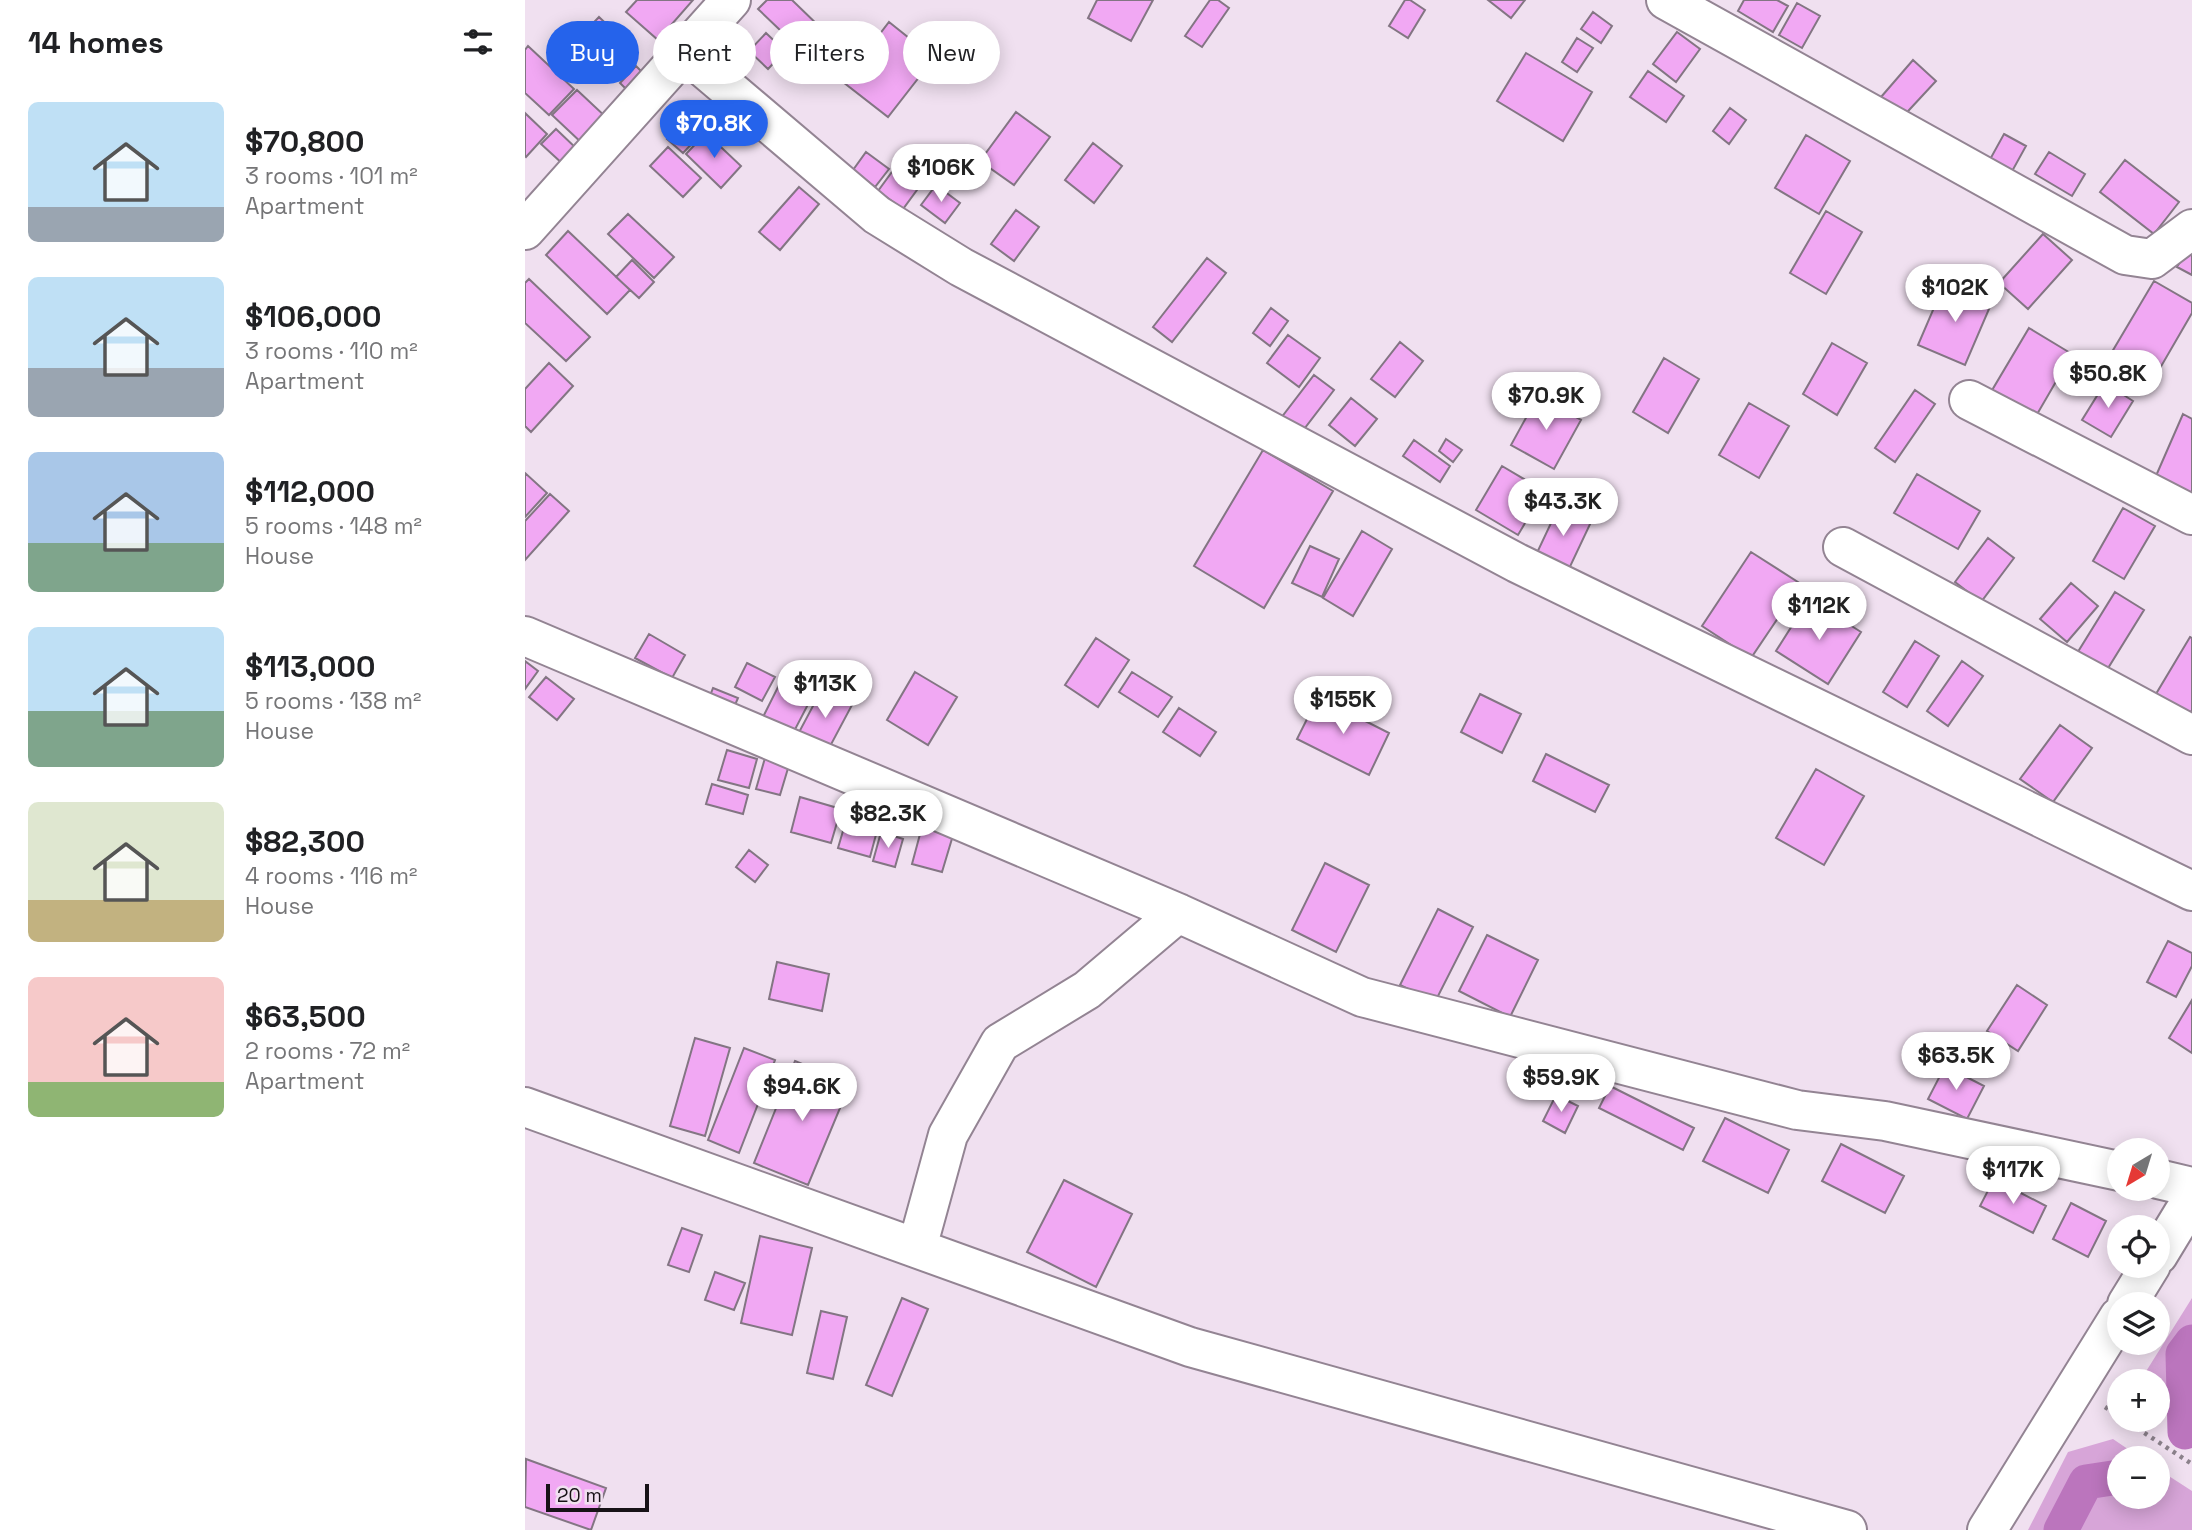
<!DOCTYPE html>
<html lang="en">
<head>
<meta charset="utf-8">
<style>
	body { margin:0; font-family:"Space Grotesk",sans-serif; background:#f2f2f2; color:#202124; height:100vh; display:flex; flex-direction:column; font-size:26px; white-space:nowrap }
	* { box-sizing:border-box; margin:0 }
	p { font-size:23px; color:#757577 }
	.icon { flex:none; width:38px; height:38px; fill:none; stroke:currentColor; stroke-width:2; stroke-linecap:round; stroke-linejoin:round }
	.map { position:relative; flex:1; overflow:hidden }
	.panel { display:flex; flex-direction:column; background:#fff; width:525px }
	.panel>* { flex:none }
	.banner { position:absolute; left:21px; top:21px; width:665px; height:63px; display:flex; gap:14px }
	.needle { width:46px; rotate:218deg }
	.controls { position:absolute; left:1582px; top:1138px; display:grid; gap:14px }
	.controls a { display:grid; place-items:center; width:63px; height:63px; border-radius:50%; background:#fff; box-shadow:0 4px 18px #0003; font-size:35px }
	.scale { position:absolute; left:21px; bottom:18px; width:103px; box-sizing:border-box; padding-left:7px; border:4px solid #171217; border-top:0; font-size:19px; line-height:24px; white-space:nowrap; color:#171217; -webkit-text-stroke:5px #f0e0f0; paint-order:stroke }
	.price { position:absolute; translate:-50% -60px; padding:0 16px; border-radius:24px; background:#fff; color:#222; font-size:23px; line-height:46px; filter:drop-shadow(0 2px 4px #0008) }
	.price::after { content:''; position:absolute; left:50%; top:42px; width:21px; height:16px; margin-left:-10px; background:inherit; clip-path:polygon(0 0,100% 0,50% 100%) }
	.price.selected { background:#2563eb; color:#fff }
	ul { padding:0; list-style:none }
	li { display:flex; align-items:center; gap:21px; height:175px; padding:0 28px }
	li span { display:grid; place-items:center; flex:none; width:196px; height:140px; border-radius:10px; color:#555 }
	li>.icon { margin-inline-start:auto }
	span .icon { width:84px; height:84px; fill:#fffc; stroke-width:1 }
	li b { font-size:30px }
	h2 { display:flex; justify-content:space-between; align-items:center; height:84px; padding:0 28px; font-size:30px }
	.chip { padding:0 24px; border-radius:32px; background:#fff; box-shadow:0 4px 18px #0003; font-size:24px; line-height:63px }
	.chip.selected { background:#2563eb; color:#fff }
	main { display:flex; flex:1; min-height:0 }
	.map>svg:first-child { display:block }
	.green { fill:#d7a5d8 }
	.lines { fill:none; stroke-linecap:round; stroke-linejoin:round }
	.canal { stroke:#bb75bd; stroke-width:35 }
	.building { fill:#f1a8f3; stroke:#837583; stroke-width:2 }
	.minor-casing { stroke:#938493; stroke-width:42 }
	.path { stroke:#8b818b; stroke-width:4.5; stroke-dasharray:3.5 5; stroke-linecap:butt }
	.minor { stroke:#fff; stroke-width:38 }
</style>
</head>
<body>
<main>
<section class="panel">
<h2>14 homes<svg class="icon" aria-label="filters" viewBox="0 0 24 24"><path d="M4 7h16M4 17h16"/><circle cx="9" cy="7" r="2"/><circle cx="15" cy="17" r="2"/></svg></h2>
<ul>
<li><span style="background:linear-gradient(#bfe0f5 75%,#9aa5b1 0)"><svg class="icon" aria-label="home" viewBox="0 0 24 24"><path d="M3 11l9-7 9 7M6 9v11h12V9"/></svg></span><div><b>$70,800</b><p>3 rooms · 101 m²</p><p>Apartment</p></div></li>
<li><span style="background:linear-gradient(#bfe0f5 65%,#9aa5b1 0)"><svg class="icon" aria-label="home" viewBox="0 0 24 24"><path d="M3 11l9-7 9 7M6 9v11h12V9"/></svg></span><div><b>$106,000</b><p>3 rooms · 110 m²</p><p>Apartment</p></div></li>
<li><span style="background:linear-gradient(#a9c7e8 65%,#7fa58c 0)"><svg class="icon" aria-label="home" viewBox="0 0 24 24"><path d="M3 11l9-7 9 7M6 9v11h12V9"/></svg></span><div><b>$112,000</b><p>5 rooms · 148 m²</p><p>House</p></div></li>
<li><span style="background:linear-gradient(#bfe0f5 60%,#7fa58c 0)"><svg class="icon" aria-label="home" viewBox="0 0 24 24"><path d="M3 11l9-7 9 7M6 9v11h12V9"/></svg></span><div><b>$113,000</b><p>5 rooms · 138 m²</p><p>House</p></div></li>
<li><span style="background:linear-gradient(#dfe7d0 70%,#c2b280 0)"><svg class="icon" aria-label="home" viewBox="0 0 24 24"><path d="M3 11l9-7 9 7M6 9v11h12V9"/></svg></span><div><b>$82,300</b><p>4 rooms · 116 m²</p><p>House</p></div></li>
<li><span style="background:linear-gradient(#f6c9c9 75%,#8fb573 0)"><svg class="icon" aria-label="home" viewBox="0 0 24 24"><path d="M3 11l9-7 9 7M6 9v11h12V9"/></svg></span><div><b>$63,500</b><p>2 rooms · 72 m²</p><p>Apartment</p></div></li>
</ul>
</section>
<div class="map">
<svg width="1667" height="1530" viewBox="0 0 1667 1530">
	<rect width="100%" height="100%" fill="#f0e0f0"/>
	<path class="green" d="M1667,1298V1425L1633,1403V1381H1615Z
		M1588,1439L1616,1458H1594V1496H1633V1469L1667,1491V1530H1503L1543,1452Z"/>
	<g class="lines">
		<path class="canal" d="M1660,1432L1658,1354L1667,1342
			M1536,1530L1561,1482L1594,1477"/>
	</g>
	<path class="building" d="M112,0H168L133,40L101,12Z
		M242,0H267L299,31L278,52L233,9Z
		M572,0H628L606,41L563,18Z
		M685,0H693L704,8L677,47L660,36Z
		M880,0H885L900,10L883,38L864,26Z
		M963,0H1000L986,18Z
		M1219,0H1252L1263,6L1248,32L1213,11Z
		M1272,3L1295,16L1277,48L1254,35Z
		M1068,12L1087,26L1076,43L1056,29Z
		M74,17L112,53L93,74L54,38Z
		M364,22L409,58L363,117L318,82Z
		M1152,32L1175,49L1151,82L1128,64Z
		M241,33L260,51L243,69L224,51Z
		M1052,38L1068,48L1052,72L1037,62Z
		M3,46L49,89L24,115L0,93V50Z
		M1001,53L1067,92L1038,141L972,101Z
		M1388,60L1411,81L1372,123L1350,104Z
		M111,66L123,78L107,95L95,83Z
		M1123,71L1159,96L1141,122L1105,97Z
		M52,90L83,119L59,145L27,115Z
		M1205,108L1221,120L1204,144L1188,131Z
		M491,112L525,137L489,185L455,161Z
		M0,113L22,134L1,157L0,156Z
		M165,115L180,130L158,153L142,139Z
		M31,129L53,150L39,165L16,144Z
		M181,133L216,166L196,188L161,154Z
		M1479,134L1501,146L1485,175L1463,163Z
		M1281,135L1325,161L1294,214L1250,188Z
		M568,143L597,166L569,203L540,180Z
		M143,147L176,178L158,197L125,166Z
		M341,152L364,169L350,187L328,170Z
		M1524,152L1560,174L1547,196L1510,174Z
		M1600,160L1654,202L1629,234L1575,192Z
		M375,161L400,179L378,209L353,191Z
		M411,185L435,203L420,223L396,205Z
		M274,187L294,204L255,250L234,232Z
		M491,210L514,227L489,261L466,244Z
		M1301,211L1337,232L1301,294L1265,273Z
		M103,214L149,257L129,278L83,234Z
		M43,231L105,290L82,314L21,255Z
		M1518,234L1547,260L1503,309L1474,283Z
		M1667,241V275L1652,267Z
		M682,258L701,273L647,342L628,327Z
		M107,260L129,282L114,298L91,277Z
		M4,279L65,337L41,361L0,323V283Z
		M1629,281L1667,303V313L1627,382L1584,357Z
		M1420,282L1467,302L1440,365L1393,345Z
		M746,308L763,321L745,346L728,333Z
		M1504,328L1547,354L1507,423L1463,397Z
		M763,335L795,358L774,387L742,363Z
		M875,342L898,361L870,397L846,379Z
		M1307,343L1342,363L1312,415L1278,394Z
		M1139,358L1174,379L1143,433L1108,412Z
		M24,363L48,386L6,432L0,426V389Z
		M789,375L809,390L776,433L756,418Z
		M1580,383L1608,401L1586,437L1557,420Z
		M1390,390L1410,404L1370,462L1350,448Z
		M1013,396L1056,420L1029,469L986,445Z
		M826,398L852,419L830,446L804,425Z
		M1224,403L1264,426L1234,478L1194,455Z
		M1658,414L1667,419V499L1627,485Z
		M921,439L937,450L928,462L914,451Z
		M889,440L925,466L915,482L878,456Z
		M738,450L808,491L739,608L669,566Z
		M977,466L1019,491L993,535L951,510Z
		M0,473L22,493L0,517Z
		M1392,474L1455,511L1433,549L1369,513Z
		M25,494L44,511L0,560V521Z
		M1035,504L1067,520L1042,573L1010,557Z
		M1598,508L1630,526L1599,579L1568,561Z
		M837,531L867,549L828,616L798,598Z
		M1463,538L1489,558L1456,602L1430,582Z
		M785,546L814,559L797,597L767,583Z
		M1226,552L1276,584L1226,658L1177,626Z
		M1546,583L1573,606L1542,642L1515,619Z
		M1590,592L1619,610L1580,673L1551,655Z
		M1284,599L1336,632L1303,684L1251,651Z
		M124,634L160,655L147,678L110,658Z
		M1665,637L1667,638V710L1659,724L1625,704Z
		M571,638L604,660L573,707L540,685Z
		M1390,641L1414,656L1382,707L1358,692Z
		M0,661L13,671L0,689Z
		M1437,661L1458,676L1423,726L1402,711Z
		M222,663L250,677L237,701L210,687Z
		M390,672L432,697L403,745L362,720Z
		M607,672L647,697L633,717L594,692Z
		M259,675L290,691L264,741L234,725Z
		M21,677L49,699L32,720L4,697Z
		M188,688L213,698L204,719L180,709Z
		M297,689L327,705L302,752L272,736Z
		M955,694L996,714L977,753L936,732Z
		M793,697L864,733L844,775L772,739Z
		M654,708L691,732L675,756L638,732Z
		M1535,725L1567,748L1528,802L1495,779Z
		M202,750L232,759L224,788L193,780Z
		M1021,754L1084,785L1070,812L1008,781Z
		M240,758L264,765L255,795L231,789Z
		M1291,769L1339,796L1299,865L1251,838Z
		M187,784L223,795L218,814L181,804Z
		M275,797L316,809L306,843L266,832Z
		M325,807L356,816L345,857L313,848Z
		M398,823L429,832L417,872L387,864Z
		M356,832L378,839L370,867L348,861Z
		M224,850L243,865L230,882L211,867Z
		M800,863L844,885L811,952L767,930Z
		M913,909L948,927L910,1002L875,985Z
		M962,935L1013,960L985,1017L934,991Z
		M1643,941L1667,953V966L1651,997L1622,982Z
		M252,962L304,974L297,1011L244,999Z
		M1492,985L1522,1005L1493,1051L1462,1031Z
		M1667,1000V1053L1644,1038Z
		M170,1038L205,1048L180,1136L145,1126Z
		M219,1048L250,1060L214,1153L183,1140Z
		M270,1061L325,1084L283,1185L229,1163Z
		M1420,1066L1459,1086L1442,1119L1403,1099Z
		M1085,1086L1169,1128L1158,1150L1074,1108Z
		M1031,1095L1053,1106L1040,1133L1018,1121Z
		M1200,1118L1264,1150L1243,1193L1178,1161Z
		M1316,1144L1379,1176L1360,1213L1297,1181Z
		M1469,1179L1521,1206L1508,1233L1455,1206Z
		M539,1180L607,1214L571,1287L502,1252Z
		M1546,1203L1581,1221L1563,1257L1528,1239Z
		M157,1228L177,1235L164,1272L143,1265Z
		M235,1236L287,1248L267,1335L216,1323Z
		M190,1272L220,1283L209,1310L180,1300Z
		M377,1298L403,1309L367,1396L341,1385Z
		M296,1311L322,1317L308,1379L282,1373Z
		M1,1459L81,1488L66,1530L0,1507Z"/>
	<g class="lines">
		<defs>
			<path id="minor" d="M1141,0L1600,255L1627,259L1667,229
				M160,52L352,215L436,267L992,563L1667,891
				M0,230L206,0
				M1444,400L1667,515
				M1318,547L1667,735
				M0,636L653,913L837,997L1272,1110L1360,1121L1594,1171
				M0,1107L665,1347L1322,1530
				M1633,1179L1667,1187
				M392,1248L423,1135L475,1043L562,990L653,913
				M1633,1255L1667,1199
				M1602,1304L1626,1265
				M1462,1530L1594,1317"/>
		</defs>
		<use href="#minor" class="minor-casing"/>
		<path class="path" d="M1580,1407L1594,1416
			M1598,1419L1667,1464"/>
		<use href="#minor" class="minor"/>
	</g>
</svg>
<div class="controls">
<a><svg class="needle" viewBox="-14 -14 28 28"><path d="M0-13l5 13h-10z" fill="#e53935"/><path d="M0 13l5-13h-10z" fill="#757577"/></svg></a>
<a><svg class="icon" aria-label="locate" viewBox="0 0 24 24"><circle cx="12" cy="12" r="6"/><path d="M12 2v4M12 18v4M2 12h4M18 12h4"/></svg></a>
<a><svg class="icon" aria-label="layers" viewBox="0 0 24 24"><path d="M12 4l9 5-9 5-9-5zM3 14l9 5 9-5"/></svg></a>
<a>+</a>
<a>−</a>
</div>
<div class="scale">20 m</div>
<b class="price selected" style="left:189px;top:160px">$70.8K</b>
<b class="price" style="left:416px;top:204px">$106K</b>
<b class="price" style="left:1430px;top:324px">$102K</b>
<b class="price" style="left:1583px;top:410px">$50.8K</b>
<b class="price" style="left:1021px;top:432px">$70.9K</b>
<b class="price" style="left:1038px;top:538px">$43.3K</b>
<b class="price" style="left:1294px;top:642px">$112K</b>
<b class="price" style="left:300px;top:720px">$113K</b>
<b class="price" style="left:818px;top:736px">$155K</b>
<b class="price" style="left:363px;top:850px">$82.3K</b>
<b class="price" style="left:1431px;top:1092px">$63.5K</b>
<b class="price" style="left:1036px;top:1114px">$59.9K</b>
<b class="price" style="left:277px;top:1123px">$94.6K</b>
<b class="price" style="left:1488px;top:1206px">$117K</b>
<div class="banner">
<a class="chip selected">Buy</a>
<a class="chip">Rent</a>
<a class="chip">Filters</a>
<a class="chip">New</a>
</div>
</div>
</main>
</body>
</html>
